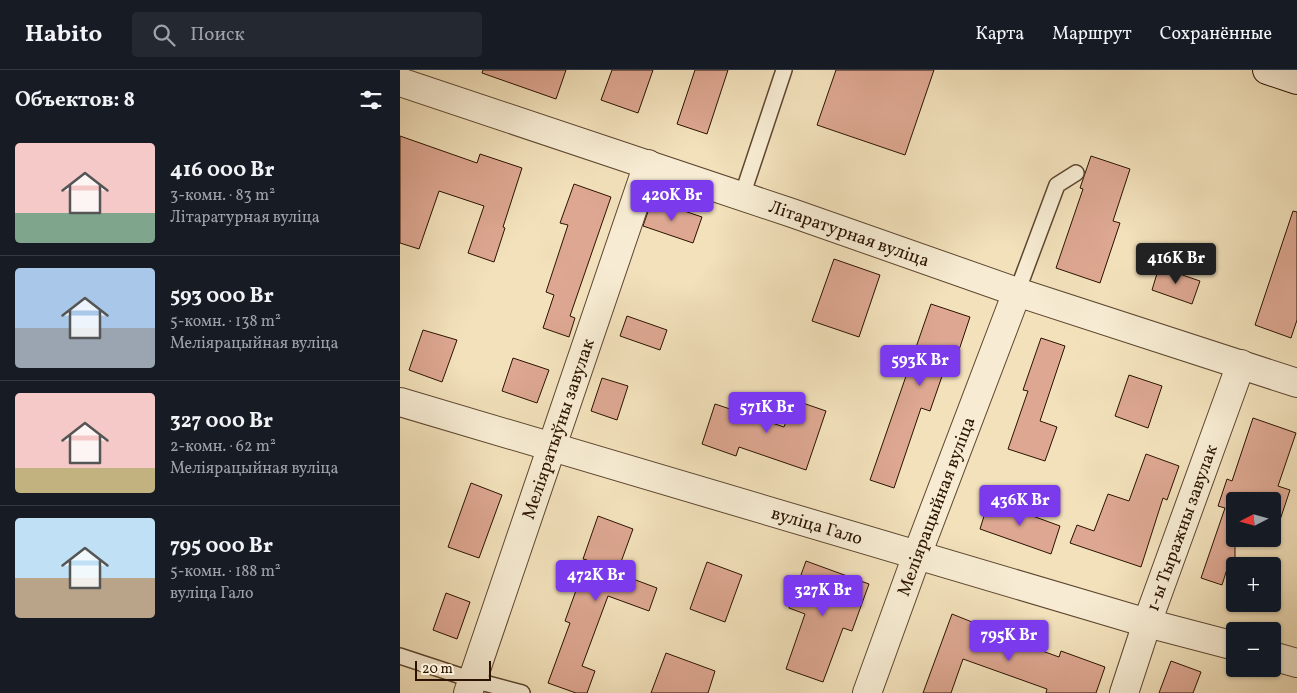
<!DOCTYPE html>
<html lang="ru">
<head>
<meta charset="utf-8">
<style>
	body { margin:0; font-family:Vollkorn,serif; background:#242831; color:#f1f3f6; height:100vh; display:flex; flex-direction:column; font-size:19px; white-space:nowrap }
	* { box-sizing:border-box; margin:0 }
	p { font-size:16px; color:#9ea1a6 }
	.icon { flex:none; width:28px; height:28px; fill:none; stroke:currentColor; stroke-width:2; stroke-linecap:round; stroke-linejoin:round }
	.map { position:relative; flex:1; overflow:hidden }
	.details { display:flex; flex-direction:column; background:#171b24; width:400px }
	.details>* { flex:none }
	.needle { width:32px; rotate:264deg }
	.buttons { position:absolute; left:826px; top:422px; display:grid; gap:10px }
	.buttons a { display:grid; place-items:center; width:55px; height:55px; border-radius:5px; background:#171b24; box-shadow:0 1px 4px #0004; font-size:25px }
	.scale { position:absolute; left:15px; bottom:12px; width:76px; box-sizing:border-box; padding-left:5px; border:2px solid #2b1300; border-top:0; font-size:14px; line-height:18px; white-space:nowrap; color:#2b1300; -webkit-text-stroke:4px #f7ecd3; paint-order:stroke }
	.price { position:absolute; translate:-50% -42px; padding:0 11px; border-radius:5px; background:#7c3aed; color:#fff; font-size:16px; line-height:32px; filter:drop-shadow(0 1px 2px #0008) }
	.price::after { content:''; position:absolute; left:50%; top:30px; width:15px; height:11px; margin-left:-8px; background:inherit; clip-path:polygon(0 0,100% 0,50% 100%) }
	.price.on { background:#222; color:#fff }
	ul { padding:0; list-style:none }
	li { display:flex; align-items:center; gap:15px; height:125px; padding:0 15px }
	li+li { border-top:1px solid #363941 }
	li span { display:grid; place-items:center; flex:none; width:140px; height:100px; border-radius:5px; color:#555 }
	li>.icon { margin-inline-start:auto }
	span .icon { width:60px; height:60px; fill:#fffc; stroke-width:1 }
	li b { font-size:21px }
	h2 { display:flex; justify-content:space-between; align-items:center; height:60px; padding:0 15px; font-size:21px }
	header { display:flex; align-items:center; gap:30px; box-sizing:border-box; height:70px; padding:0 25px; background:#171b24; border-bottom:1px solid #363941 }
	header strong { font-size:24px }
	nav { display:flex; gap:28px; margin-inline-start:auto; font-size:18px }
	.search { width:350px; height:45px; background:#242831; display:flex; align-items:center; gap:12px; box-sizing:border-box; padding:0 18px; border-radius:5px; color:#9ea1a6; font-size:19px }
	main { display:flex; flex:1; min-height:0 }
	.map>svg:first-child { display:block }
	.building { fill:#dda791; stroke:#2b1300 }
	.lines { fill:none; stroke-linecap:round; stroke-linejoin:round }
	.lane-casing { stroke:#5d462f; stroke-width:18 }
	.street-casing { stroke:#5d462f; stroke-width:30 }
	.secondary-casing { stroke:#2b1300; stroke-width:30 }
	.lane { stroke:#f7ecd3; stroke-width:15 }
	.street { stroke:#f7ecd3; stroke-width:28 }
	.secondary { stroke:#f7ecd3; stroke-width:28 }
	.labels { text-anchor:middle; stroke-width:4; stroke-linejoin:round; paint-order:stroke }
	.street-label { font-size:18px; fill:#2b1300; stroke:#f7ecd3 }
</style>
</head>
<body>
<header>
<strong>Habito</strong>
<div class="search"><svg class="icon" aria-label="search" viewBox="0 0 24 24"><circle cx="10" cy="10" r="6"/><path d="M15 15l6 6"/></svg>Поиск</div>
<nav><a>Карта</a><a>Маршрут</a><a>Сохранённые</a></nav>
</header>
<main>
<section class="details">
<h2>Объектов: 8<svg class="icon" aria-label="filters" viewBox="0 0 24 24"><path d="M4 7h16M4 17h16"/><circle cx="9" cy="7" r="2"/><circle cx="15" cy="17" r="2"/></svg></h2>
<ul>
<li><span style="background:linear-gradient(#f6c9c9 70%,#7fa58c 0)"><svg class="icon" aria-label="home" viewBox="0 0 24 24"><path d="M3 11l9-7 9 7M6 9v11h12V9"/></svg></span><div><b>416 000 Br</b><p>3-комн. · 83 m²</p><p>Літаратурная вуліца</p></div></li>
<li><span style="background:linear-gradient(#a9c7e8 60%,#9aa5b1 0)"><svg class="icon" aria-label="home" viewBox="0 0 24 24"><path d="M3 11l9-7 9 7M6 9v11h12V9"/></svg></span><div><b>593 000 Br</b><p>5-комн. · 138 m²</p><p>Меліярацыйная вуліца</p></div></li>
<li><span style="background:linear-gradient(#f6c9c9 75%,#c2b280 0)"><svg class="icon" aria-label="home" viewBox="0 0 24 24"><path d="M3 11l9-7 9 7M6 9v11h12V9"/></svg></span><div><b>327 000 Br</b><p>2-комн. · 62 m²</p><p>Меліярацыйная вуліца</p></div></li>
<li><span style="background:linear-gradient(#bfe0f5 60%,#b9a48a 0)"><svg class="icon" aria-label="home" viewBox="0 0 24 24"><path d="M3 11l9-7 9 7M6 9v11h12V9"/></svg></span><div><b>795 000 Br</b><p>5-комн. · 188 m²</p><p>вуліца Гало</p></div></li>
</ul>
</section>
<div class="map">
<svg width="897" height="623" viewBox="0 0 897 623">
	<rect width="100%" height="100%" fill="#f2e1bb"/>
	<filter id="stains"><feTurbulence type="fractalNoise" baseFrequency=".004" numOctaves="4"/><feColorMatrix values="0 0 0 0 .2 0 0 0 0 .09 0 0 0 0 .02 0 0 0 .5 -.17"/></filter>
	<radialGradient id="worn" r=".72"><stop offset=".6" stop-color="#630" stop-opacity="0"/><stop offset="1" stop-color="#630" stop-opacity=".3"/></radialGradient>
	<path class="building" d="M83,0H166L156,29L82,3Z
		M212,0H253L238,43L201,30Z
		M295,0H328L307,64L277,54Z
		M436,0H534L505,85L417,55Z
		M0,66L77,93L80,84L122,98L103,157L105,158L94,192L68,183L84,136L39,121L19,179L0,173Z
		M691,86L730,99L713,151L720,153L700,213L656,198L683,119L680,118Z
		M174,114L211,127L170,246L175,248L169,267L143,258L154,225L146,222L168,155L160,153Z
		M252,130L302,147L293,173L243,156Z
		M893,141L897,142V250L891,268L855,255Z
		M434,189L480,205L459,267L412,251Z
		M759,197L800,211L792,234L752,220Z
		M531,234L570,247L556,289L549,286L530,341L521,338L494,418L470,410Z
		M227,246L267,260L260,280L220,266Z
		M23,260L57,270L42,312L9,300Z
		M641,268L665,276L640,351L657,357L645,391L608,379L628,321L623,320Z
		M113,288L149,300L137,333L102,321Z
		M729,305L762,316L748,358L715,346Z
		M202,308L228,316L217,350L191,341Z
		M394,330L426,341L406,400L339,377L336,386L302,374L315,334L384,357Z
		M853,348L896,363L878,416L890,420L878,456L872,454V431H835V496H828L822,515L801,508L825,438L818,436L827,409L832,411Z
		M746,384L779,396L767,430L763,428L741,497L670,473L677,455L694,461L708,424L729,431Z
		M71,413L102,425L79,488L48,477Z
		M589,430L660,456L651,484L580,459Z
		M198,446L233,459L217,503L257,518L249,541L208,526L182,596L195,601L187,623H176L148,613L170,553L165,551L187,490L183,489Z
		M406,491L469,514L452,561L443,558L423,612L386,599L405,544L389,538Z
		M307,492L342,505L325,552L290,539Z
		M46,523L70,532L57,569L33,560Z
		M552,544L582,556L581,559L659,587L661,581L705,597L696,623H646L647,619L563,589L551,623H523Z
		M266,583L315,601L308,623H251Z
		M771,591L801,602L793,623H759Z"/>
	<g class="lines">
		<defs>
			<path id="lane" d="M342,126L384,0
				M617,222L657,115L676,103
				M0,586L73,610L122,623"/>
			<g id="street">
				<path id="s1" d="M0,12L392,143L617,222L897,313"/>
				<path id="s2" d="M0,332L747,553L835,576"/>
				<path d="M872,586L897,593"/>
				<path id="s3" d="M68,623L248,94"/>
				<path id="s4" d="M467,623L517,485L617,222"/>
				<path id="s5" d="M724,623L747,553L841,294"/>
			</g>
			<path id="secondary" d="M867,0L897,10"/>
		</defs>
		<use href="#lane" class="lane-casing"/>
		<use href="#street" class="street-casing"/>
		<use href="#secondary" class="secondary-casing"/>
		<use href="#lane" class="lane"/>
		<use href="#street" class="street"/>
		<use href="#secondary" class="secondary"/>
	</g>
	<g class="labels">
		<g class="street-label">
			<text dy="6" stroke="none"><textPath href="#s1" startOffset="474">Літаратурная вуліца</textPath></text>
			<text dy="6" stroke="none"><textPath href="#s3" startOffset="279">Меліяратыўны завулак</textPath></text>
			<text dy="6" stroke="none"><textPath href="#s4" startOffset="199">Меліярацыйная вуліца</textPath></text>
			<text dy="6" stroke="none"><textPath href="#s2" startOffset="435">вуліца Гало</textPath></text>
			<text dy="6" stroke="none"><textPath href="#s5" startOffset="175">1-ы Тыражны завулак</textPath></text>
		</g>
	</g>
	<rect width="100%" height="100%" filter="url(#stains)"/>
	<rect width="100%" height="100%" fill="url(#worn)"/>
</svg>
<div class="buttons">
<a><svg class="needle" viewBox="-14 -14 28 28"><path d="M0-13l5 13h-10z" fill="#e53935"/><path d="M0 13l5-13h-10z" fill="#9ea1a6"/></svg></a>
<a>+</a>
<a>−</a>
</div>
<div class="scale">20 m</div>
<b class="price" style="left:272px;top:152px">420K Br</b>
<b class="price on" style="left:776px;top:215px">416K Br</b>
<b class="price" style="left:520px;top:317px">593K Br</b>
<b class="price" style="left:367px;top:364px">571K Br</b>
<b class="price" style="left:620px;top:457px">436K Br</b>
<b class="price" style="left:196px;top:532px">472K Br</b>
<b class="price" style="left:423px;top:547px">327K Br</b>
<b class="price" style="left:609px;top:592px">795K Br</b>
</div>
</main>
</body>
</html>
